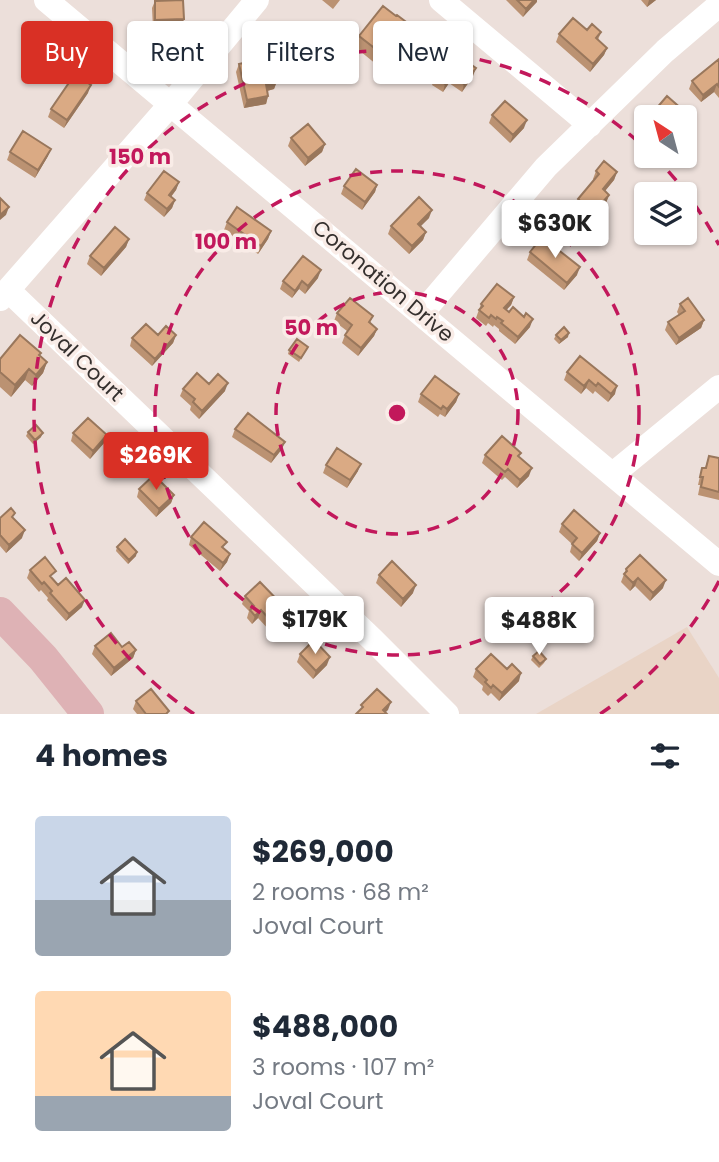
<!DOCTYPE html>
<html lang="en">
<head>
<meta charset="utf-8">
<style>
	body { margin:0; font-family:Poppins,sans-serif; background:#f6f6f7; color:#1f2937; height:100vh; display:flex; flex-direction:column; font-size:26px; white-space:nowrap }
	* { box-sizing:border-box; margin:0 }
	p { font-size:23px; color:#747a83 }
	.icon { flex:none; width:38px; height:38px; fill:none; stroke:currentColor; stroke-width:2; stroke-linecap:round; stroke-linejoin:round }
	.map { position:relative; height:714px; overflow:hidden }
	.details { display:flex; flex-direction:column; background:#fff; flex:1 }
	.details>* { flex:none }
	.top-card { position:absolute; left:21px; top:21px; width:677px; height:63px; display:flex; gap:14px }
	.needle { width:46px; rotate:324deg }
	.buttons { position:absolute; left:634px; top:105px; display:grid; gap:14px }
	.buttons a { display:grid; place-items:center; width:63px; height:63px; border-radius:7px; background:#fff; box-shadow:0 2px 5px #0004; font-size:35px }
	.price { position:absolute; translate:-50% -60px; padding:0 16px; border-radius:7px; background:#fff; color:#222; font-size:23px; line-height:46px; filter:drop-shadow(0 2px 4px #0008) }
	.price::after { content:''; position:absolute; left:50%; top:42px; width:21px; height:16px; margin-left:-10px; background:inherit; clip-path:polygon(0 0,100% 0,50% 100%) }
	.price.selected { background:#d93025; color:#fff }
	ul { padding:0; list-style:none }
	li { display:flex; align-items:center; gap:21px; height:175px; padding:0 35px }
	li span { display:grid; place-items:center; flex:none; width:196px; height:140px; border-radius:7px; color:#555 }
	li>.icon { margin-inline-start:auto }
	span .icon { width:84px; height:84px; fill:#fffc; stroke-width:1 }
	li b { font-size:30px }
	h2 { display:flex; justify-content:space-between; align-items:center; height:84px; padding:0 35px; font-size:30px }
	.pill { padding:0 24px; border-radius:7px; background:#fff; box-shadow:0 2px 5px #0004; font-size:24px; line-height:63px }
	.pill.selected { background:#d93025; color:#fff }
	.map>svg:first-child { display:block }
	.education { fill:#e9d4c6 }
	.lines { fill:none; stroke-linecap:round; stroke-linejoin:round }
	.minor { stroke:#fff; stroke-width:24 }
	.major { stroke:#deb2b5; stroke-width:32 }
	.wall { fill:#bb9272 }
	.shaded-wall { fill:#99775c }
	.building { fill:#daaa84; stroke:#99775c; stroke-width:2 }
	.ring { fill:none; stroke:#c2185b; stroke-width:3.5; stroke-dasharray:12 9 }
	.labels { text-anchor:middle; stroke-width:7; stroke-linejoin:round; paint-order:stroke }
	.street-label { font-size:21px; fill:#35302e; stroke:#f9ece7 }
	.centre { fill:#c2185b; stroke:#f9ece7; stroke-width:3.5 }
	.ring-label { font-size:21px; text-anchor:middle; font-weight:bold; fill:#c2185b; stroke:#f9ece7; stroke-width:7; stroke-linejoin:round; paint-order:stroke }
</style>
</head>
<body>
<div class="map">
<svg width="719" height="714" viewBox="0 0 719 714">
	<rect width="100%" height="100%" fill="#ecdfda"/>
	<path class="education" d="M687,627L719,678V714H536Z"/>
	<g class="lines">
		<path class="minor" d="M46,0L719,564
			M441,0L590,125
			M8,290L372,639L447,714
			M0,299L170,105L257,0
			M422,313L546,167L665,51L719,5
			M613,474L719,387"/>
		<path class="major" d="M0,613L43,658L88,714"/>
	</g>
	<path class="wall" d="M322,0H340L333,9Z
		M506,0H537L523,17Z
		M641,0H656L647,7Z
		M155,1L184,19L181,27L153,28L152,8Z
		M396,16L418,46L402,66L391,57L382,69L355,47L359,36Z
		M587,30L601,32L598,40L607,48L604,55L590,72L556,42L559,34Z
		M452,52L473,76L462,92L449,83L443,92L432,85L435,77Z
		M719,59V98L714,92L701,102L689,89L692,81Z
		M239,64L254,72L277,81L274,89L267,91L268,96L266,104L244,108L236,72Z
		M88,93L64,128L48,117L51,109Z
		M492,115L524,128L510,143L489,123Z
		M646,122V141L639,135L641,127Z
		M291,138L325,144L322,152L305,166L288,146Z
		M10,152L48,156L35,178L7,160Z
		M596,171L617,172L614,180L605,191L609,195L606,203L591,221L575,207L578,199L594,180L593,179Z
		M179,182L176,190L171,197L175,200L172,208L164,217L144,200L147,193Z
		M377,185L375,192L362,210L341,194L344,186Z
		M429,218L420,226L426,232L423,240L409,254L388,234L391,226Z
		M227,222L271,231L268,239L258,254L224,230Z
		M129,239L126,247L101,276L87,264L90,256Z
		M530,252L577,275L564,290L527,260Z
		M318,278L305,294L299,289L292,298L280,289L283,281Z
		M514,297L511,305L506,310L530,327L515,344L499,331V329L494,325L493,327L488,323L486,326L476,318L481,304Z
		M680,304L704,320L701,328L676,345L665,330L668,322L679,315L677,312Z
		M337,313L373,316L370,323L377,329L374,336L358,356L342,343L345,335L347,331L334,321Z
		M176,335L173,343L152,366L130,346L132,338Z
		M556,335L568,337L559,344L554,339Z
		M308,347L299,362L288,354L289,350Z
		M40,356L47,362L43,373L32,386L25,380L11,397L0,387V359Z
		M580,356L615,394L608,402L595,391L593,394L586,388L581,394L564,380L567,372Z
		M209,384L225,391L199,419L190,410L191,406L180,396L183,389Z
		M421,394H459L456,402L445,417L440,414L438,417L418,402Z
		M235,429L282,449L271,463L232,437Z
		M28,432L41,437L33,444L26,436Z
		M73,433L104,443L90,459L71,441Z
		M485,455L520,457L529,476L517,488L505,477L502,480L482,463Z
		M709,456L719,458V500L698,495L700,485H698L700,476L702,468H705Z
		M326,465L358,471L347,488L323,473Z
		M139,489L174,495L171,503L156,517L137,497Z
		M0,518L13,519L22,538L6,553L0,546Z
		M562,524L600,533L597,541L579,561L570,552L572,544L559,532Z
		M191,537L224,549L230,554L227,562L220,571L189,545Z
		M117,547L136,556L128,564L116,551Z
		M626,569L663,588L650,601L635,586L630,591L621,582Z
		M30,570L53,579L82,607L66,621L47,600L48,598L41,590L39,592L27,578Z
		M379,575L413,593L401,607L376,583Z
		M245,596L285,619L271,632L258,618L252,624L247,618L249,611L242,604Z
		M95,646L122,647L136,650L133,658L111,676L92,654Z
		M300,654L327,665L313,679L297,662Z
		M533,656L546,659L544,663L539,668L531,660Z
		M476,669L519,681L499,701L491,693L488,696L482,690L483,686L473,677Z
		M136,701L168,714H137L133,709Z"/>
	<path class="shaded-wall" d="M534,0H537V2L523,17L526,9Z
		M649,0H656L647,7Z
		M184,19L181,27L153,28L155,20Z
		M422,34L418,46L402,66L406,54Z
		M395,46L391,57L382,69L386,57Z
		M607,48L604,55L590,72L593,64Z
		M476,68L473,76L462,92L464,84Z
		M452,75L449,83L443,92L445,84Z
		M277,81L274,89L263,92L266,84Z
		M717,84L714,92L701,102L703,95Z
		M91,85L88,93L64,128L67,120Z
		M268,96L266,104L244,108L247,100Z
		M527,120L524,128L510,143L513,135Z
		M325,144L322,152L305,166L308,158Z
		M51,149L48,156L35,178L38,170Z
		M617,172L614,180L600,197L603,189Z
		M179,182L176,190L166,203L169,195Z
		M377,185L375,192L362,210L365,202Z
		M609,195L606,203L591,221L593,213Z
		M175,200L172,208L164,217L167,209Z
		M9,207L6,215L0,220V215Z
		M432,210L429,218L415,232L418,224Z
		M271,231L268,239L258,254L261,246Z
		M426,232L423,240L409,254L412,246Z
		M129,239L126,247L101,276L104,268Z
		M580,267L577,275L564,290L567,283Z
		M321,270L318,278L305,294L308,286Z
		M302,281L299,289L292,298L295,291Z
		M514,297L511,305L501,316L504,308Z
		M533,319L530,327L515,344L518,337Z
		M704,320L701,328L676,345L679,338Z
		M377,329L374,336L358,356L361,348Z
		M569,333L568,337L559,344L561,340Z
		M176,335L173,343L152,366L155,359Z
		M47,362L43,373L32,386L36,375Z
		M29,369L25,380L11,397L15,385Z
		M589,380L586,388L581,394L584,386Z
		M228,383L225,391L199,419L202,411Z
		M617,386L615,394L608,402L611,394Z
		M459,394L456,402L445,417L447,409Z
		M43,433L41,437L33,444L35,440Z
		M107,435L104,443L90,459L93,451Z
		M285,442L282,449L271,463L274,455Z
		M361,464L358,471L347,488L350,480Z
		M532,468L529,476L517,488L520,480Z
		M174,495L171,503L156,517L159,509Z
		M25,530L22,538L6,553L9,545Z
		M600,533L597,541L579,561L582,553Z
		M137,552L136,556L128,564L129,560Z
		M230,554L227,562L220,571L223,563Z
		M638,578L635,586L630,591L633,583Z
		M666,580L663,588L650,601L653,593Z
		M416,585L413,593L401,607L403,599Z
		M85,600L82,607L66,621L69,614Z
		M261,610L258,618L252,624L255,616Z
		M288,611L285,619L271,632L274,624Z
		M136,650L133,658L111,676L114,668Z
		M330,657L327,665L313,679L316,671Z
		M521,673L519,681L499,701L502,693Z
		M391,702L388,710L384,714L383,710Z"/>
	<path class="building" d="M183,0L184,19L155,20V1Z
		M517,0H534L526,9Z
		M383,6L396,16L397,15L422,34L406,54L395,46L386,57L359,36Z
		M573,18L587,30L592,24L601,32L596,38L607,48L593,64L559,34Z
		M452,52L476,68L464,84L452,75L445,84L435,77Z
		M719,59V87L717,84L703,95L692,81Z
		M252,61L254,72L274,68L277,81L266,84L268,96L247,100L239,64Z
		M75,74L91,85L67,120L51,109Z
		M667,96L684,111L680,114L683,117H649Z
		M505,101L527,120L513,135L492,115Z
		M646,122V131L641,127Z
		M308,124L325,144L308,158L291,138Z
		M23,131L51,149L38,170L10,152Z
		M604,161L617,172L603,189L609,195L593,213L578,199L599,174L596,171Z
		M356,169L377,185L365,202L344,186Z
		M164,171L179,182L169,195L175,200L167,209L147,193Z
		M419,197L432,210L418,224L426,232L412,246L391,226Z
		M0,198L9,207L0,215Z
		M237,207L271,231L261,246L227,222Z
		M115,227L129,239L104,268L90,256Z
		M542,237L580,267L567,283L530,252Z
		M303,256L321,270L308,286L302,281L295,291L283,281Z
		M497,284L514,297L504,308L509,312L513,307L524,317L526,313L533,319L518,337L501,323L503,321L497,317L496,319L491,315L489,318L479,310L483,306L481,304Z
		M350,298L373,316L369,322L377,329L361,348L345,335L352,325L337,313Z
		M688,298L704,320L679,338L668,322L685,311L680,304Z
		M146,324L158,335L166,326L176,335L155,359L132,338Z
		M564,327L569,333L561,340L556,335Z
		M20,335L41,353L39,355L47,362L36,375L29,369L15,385L0,372V359Z
		M297,339L308,347L301,358L289,350Z
		M580,356L617,386L611,394L598,383L596,386L589,380L584,386L567,372Z
		M197,373L209,384L218,374L228,383L202,411L193,402L195,399L183,389Z
		M435,376L459,394L447,409L443,406L441,409L421,394Z
		M248,413L285,442L274,455L235,429Z
		M88,418L107,435L93,451L73,433Z
		M36,425L43,433L35,440L28,432Z
		M502,436L521,453L518,456L532,468L520,480L508,469L505,472L485,455Z
		M337,448L361,464L350,480L326,465Z
		M709,456L719,458V492L701,487L703,477H700L702,468H706Z
		M154,475L174,495L159,509L139,489Z
		M11,508L15,513L12,517L25,530L9,545L0,535V518Z
		M574,510L600,533L582,553L572,544L577,538L562,524Z
		M204,522L227,542L222,547L230,554L223,563L191,537Z
		M125,539L137,552L129,560L117,547Z
		M640,555L666,580L653,593L638,578L633,583L624,574L627,571L626,569Z
		M45,557L56,571L50,576L58,585L66,578L85,600L69,614L50,593L52,591L44,582L42,584L30,570Z
		M392,561L416,585L403,599L379,575Z
		M260,582L288,611L274,624L261,610L255,616L250,610L254,606L245,596Z
		M111,633L122,647L129,642L136,650L114,668L95,646Z
		M314,640L330,657L316,671L300,654Z
		M539,651L546,659L540,664L533,656Z
		M491,654L507,669L512,664L521,673L502,693L493,685L491,688L485,682L487,680L476,669Z
		M151,689L169,711L166,714H146L136,701Z
		M377,689L391,702L383,710L387,714H356L363,707L361,705Z"/>
	<g class="ring">
		<circle cx="397" cy="413" r="121"/>
		<circle cx="397" cy="413" r="242"/>
		<path d="M719 581A363 363 0 0 1 600 714M194 714A363 363 0 1 1 645 148M654 156A363 363 0 0 1 719 245"/>
	</g>
	<g class="labels">
		<g class="street-label">
			<text transform="translate(383 281) rotate(40)" y="7">Coronation Drive</text>
			<text transform="translate(77 356) rotate(44)" y="7">Joval Court</text>
		</g>
	</g>
	<circle cx="397" cy="413" r="10" class="centre"/>
	<g class="ring-label">
		<text x="140" y="164">150 m</text>
		<text x="226" y="249">100 m</text>
		<text x="311" y="335">50 m</text>
	</g>
</svg>
<div class="buttons">
<a><svg class="needle" viewBox="-14 -14 28 28"><path d="M0-13l5 13h-10z" fill="#e53935"/><path d="M0 13l5-13h-10z" fill="#747a83"/></svg></a>
<a><svg class="icon" aria-label="layers" viewBox="0 0 24 24"><path d="M12 4l9 5-9 5-9-5zM3 14l9 5 9-5"/></svg></a>
</div>
<b class="price" style="left:555px;top:260px">$630K</b>
<b class="price selected" style="left:156px;top:492px">$269K</b>
<b class="price" style="left:315px;top:656px">$179K</b>
<b class="price" style="left:539px;top:657px">$488K</b>
<div class="top-card">
<a class="pill selected">Buy</a>
<a class="pill">Rent</a>
<a class="pill">Filters</a>
<a class="pill">New</a>
</div>
</div>
<section class="details">
<h2>4 homes<svg class="icon" aria-label="filters" viewBox="0 0 24 24"><path d="M4 7h16M4 17h16"/><circle cx="9" cy="7" r="2"/><circle cx="15" cy="17" r="2"/></svg></h2>
<ul>
<li><span style="background:linear-gradient(#c9d6e8 60%,#9aa5b1 0)"><svg class="icon" aria-label="home" viewBox="0 0 24 24"><path d="M3 11l9-7 9 7M6 9v11h12V9"/></svg></span><div><b>$269,000</b><p>2 rooms · 68 m²</p><p>Joval Court</p></div></li>
<li><span style="background:linear-gradient(#ffd9b3 75%,#9aa5b1 0)"><svg class="icon" aria-label="home" viewBox="0 0 24 24"><path d="M3 11l9-7 9 7M6 9v11h12V9"/></svg></span><div><b>$488,000</b><p>3 rooms · 107 m²</p><p>Joval Court</p></div></li>
</ul>
</section>
</body>
</html>
